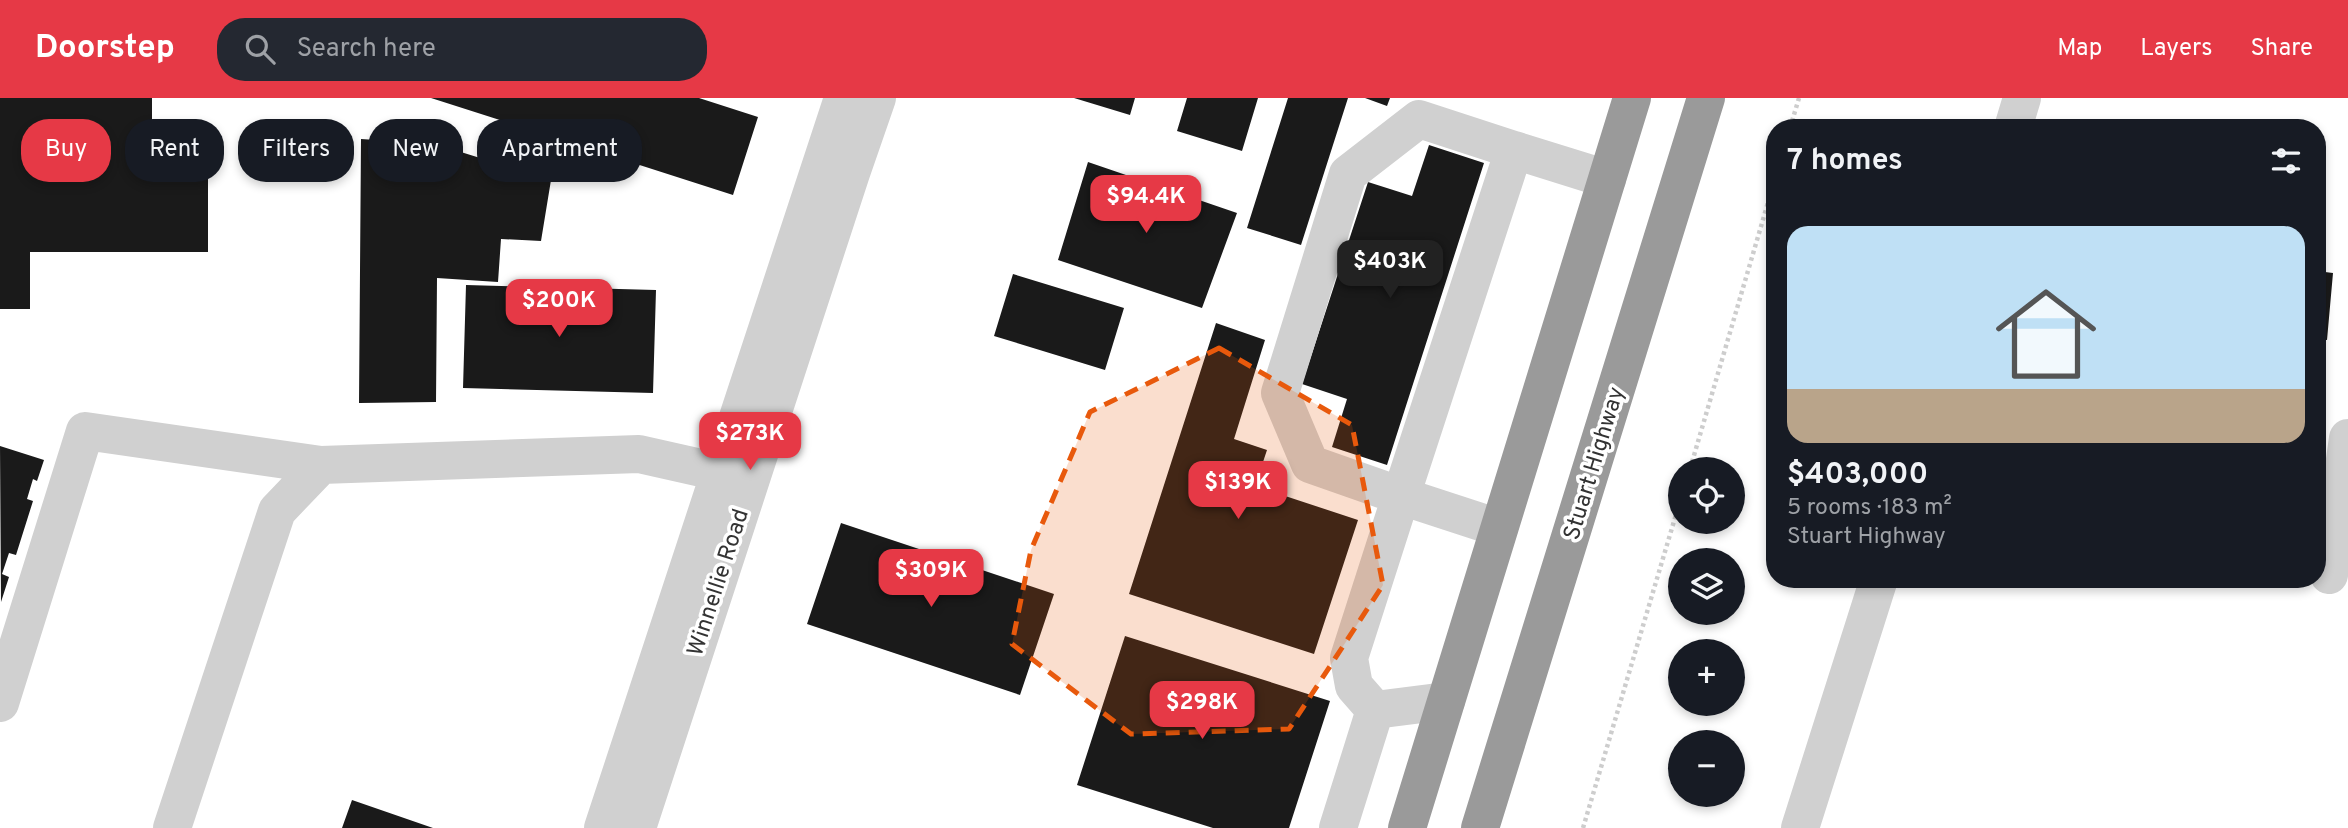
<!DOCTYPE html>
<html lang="en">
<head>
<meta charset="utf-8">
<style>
	body { margin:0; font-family:Overpass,sans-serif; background:#242831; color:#f1f3f6; height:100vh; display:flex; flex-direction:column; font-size:26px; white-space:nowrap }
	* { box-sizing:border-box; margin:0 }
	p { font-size:23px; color:#9ea1a6 }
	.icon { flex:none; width:38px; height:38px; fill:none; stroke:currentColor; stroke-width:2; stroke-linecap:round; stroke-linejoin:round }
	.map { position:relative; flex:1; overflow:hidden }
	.details { position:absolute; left:1766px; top:21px; width:560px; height:469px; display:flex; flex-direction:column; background:#171b24; border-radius:28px; box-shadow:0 4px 10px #0003 }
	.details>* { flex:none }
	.banner { position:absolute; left:21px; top:21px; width:665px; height:63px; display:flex; gap:14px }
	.fabs { position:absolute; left:1668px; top:359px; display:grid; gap:14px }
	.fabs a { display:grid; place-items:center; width:77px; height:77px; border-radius:50%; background:#171b24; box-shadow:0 4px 10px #0003; font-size:35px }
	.price { position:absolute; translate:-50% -60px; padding:0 16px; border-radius:14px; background:#e63946; color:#fff; font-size:23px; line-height:46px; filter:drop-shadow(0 2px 4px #0008) }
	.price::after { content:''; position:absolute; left:50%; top:42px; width:21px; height:16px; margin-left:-10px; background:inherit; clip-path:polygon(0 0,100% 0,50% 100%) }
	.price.selected { background:#222; color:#fff }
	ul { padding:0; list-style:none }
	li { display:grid; align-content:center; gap:14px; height:371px; padding:0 21px }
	li span { display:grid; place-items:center; height:217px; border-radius:21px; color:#555 }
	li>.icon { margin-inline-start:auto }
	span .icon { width:126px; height:126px; fill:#fffc; stroke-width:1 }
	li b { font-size:30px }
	h2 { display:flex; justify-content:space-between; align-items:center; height:84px; padding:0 21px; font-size:30px }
	.tag { padding:0 24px; border-radius:28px; background:#171b24; box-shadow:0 4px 10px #0003; font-size:24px; line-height:63px }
	.tag.selected { background:#e63946; color:#fff }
	header { display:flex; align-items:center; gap:42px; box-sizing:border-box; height:98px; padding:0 35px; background:#e63946; color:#fff }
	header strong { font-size:33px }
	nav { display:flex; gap:38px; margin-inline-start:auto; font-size:24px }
	.search { width:490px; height:63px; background:#242831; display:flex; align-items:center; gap:18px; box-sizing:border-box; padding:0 24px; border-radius:28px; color:#9ea1a6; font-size:26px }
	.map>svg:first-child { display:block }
	.building { fill:#1a1a1a }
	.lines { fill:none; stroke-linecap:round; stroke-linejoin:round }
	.path { stroke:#cdcdcd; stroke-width:4.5; stroke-dasharray:3.5 3.5; stroke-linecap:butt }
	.minor { stroke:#d0d0d0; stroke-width:38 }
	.highway { stroke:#9a9a9a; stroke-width:38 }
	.marked { fill:#e8590c; fill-opacity:0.2; stroke:#e8590c; stroke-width:5; stroke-dasharray:14 9; stroke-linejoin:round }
	.labels { text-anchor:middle; stroke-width:7; stroke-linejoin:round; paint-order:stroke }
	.street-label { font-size:23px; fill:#333; stroke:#fff }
</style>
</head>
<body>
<header>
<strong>Doorstep</strong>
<div class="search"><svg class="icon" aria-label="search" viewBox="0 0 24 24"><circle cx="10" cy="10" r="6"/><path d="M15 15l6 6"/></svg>Search here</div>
<nav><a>Map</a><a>Layers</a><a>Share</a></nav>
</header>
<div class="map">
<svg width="2348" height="730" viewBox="0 0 2348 730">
	<rect width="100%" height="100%" fill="#fff"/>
	<path class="building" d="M0,0H152V24H208V154H30V211H0Z
		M431,0H699L758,19L733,97Z
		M1074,0H1135L1130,17Z
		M1187,0H1258L1242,53L1177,33Z
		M1288,0H1348L1301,147L1247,130Z
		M1365,0H1390L1387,8Z
		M361,41L435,46L551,82L541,143L501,141L498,184L437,180L436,304L359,305Z
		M1429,47L1484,65L1387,367L1332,349L1347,301L1302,286L1368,84L1412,98Z
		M1088,64L1237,115L1202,210L1058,162Z
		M2317,173L2333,175L2327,242L2317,241Z
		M1013,176L1124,210L1105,272L994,238Z
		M466,187L656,192L653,295L463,290Z
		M1216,225L1265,242L1234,341L1267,352L1255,388L1358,422L1314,556L1129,496Z
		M0,348L44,362L37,383L33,381L27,401L33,403L16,457L9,455L2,476L9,479L1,504Z
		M841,425L1054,496L1020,597L807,526Z
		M1125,538L1330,603L1289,730H1213L1077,687Z
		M352,702L433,730H342Z"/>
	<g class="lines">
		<path class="path" d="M1790,30L1799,0
			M1690,371L1774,84
			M1583,730L1680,403"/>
		<path class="minor" d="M2013,30L2022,0
			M1499,430L1401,398L1514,52L1607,81
			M2329,477L2348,340
			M0,605L85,333L321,367
			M1375,612L1446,603
			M172,730L277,413L321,367L639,356L719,374
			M603,730L843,0
			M637,730L851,75L877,0
			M1338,730L1375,612L1354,588L1349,560L1401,398L1310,366L1280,295L1348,76L1419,21L1514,52
			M1800,730L1879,481"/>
		<path class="highway" d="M1407,730L1632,0
			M1480,730L1706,0"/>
	</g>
	<path class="marked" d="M1219,250L1352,327L1383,487L1289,631L1131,636L1012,546L1031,452L1090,314Z"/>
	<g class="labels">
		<g class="street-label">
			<text transform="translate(1593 365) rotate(-73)" y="8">Stuart Highway</text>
			<text transform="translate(717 484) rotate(-72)" y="8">Winnellie Road</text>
		</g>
	</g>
</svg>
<div class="fabs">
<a><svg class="icon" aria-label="locate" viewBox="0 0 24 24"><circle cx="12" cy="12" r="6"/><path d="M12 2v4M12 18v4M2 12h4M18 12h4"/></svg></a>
<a><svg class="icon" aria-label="layers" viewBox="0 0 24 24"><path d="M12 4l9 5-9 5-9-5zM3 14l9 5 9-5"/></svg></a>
<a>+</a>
<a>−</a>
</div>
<b class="price" style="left:1146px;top:137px">$94.4K</b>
<b class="price selected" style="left:1390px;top:202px">$403K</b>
<b class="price" style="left:559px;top:241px">$200K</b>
<b class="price" style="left:750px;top:374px">$273K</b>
<b class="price" style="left:1238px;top:423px">$139K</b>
<b class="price" style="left:931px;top:511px">$309K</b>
<b class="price" style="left:1202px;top:643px">$298K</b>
<div class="banner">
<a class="tag selected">Buy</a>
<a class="tag">Rent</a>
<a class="tag">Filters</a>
<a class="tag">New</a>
<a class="tag">Apartment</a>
</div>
<section class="details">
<h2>7 homes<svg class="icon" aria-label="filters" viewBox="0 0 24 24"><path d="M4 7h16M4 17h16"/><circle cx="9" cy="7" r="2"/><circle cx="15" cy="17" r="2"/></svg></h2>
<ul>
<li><span style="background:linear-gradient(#bfe0f5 75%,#b9a48a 0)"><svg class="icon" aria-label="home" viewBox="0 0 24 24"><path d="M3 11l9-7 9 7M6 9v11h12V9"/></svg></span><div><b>$403,000</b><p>5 rooms · 183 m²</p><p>Stuart Highway</p></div></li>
</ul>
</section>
</div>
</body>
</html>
